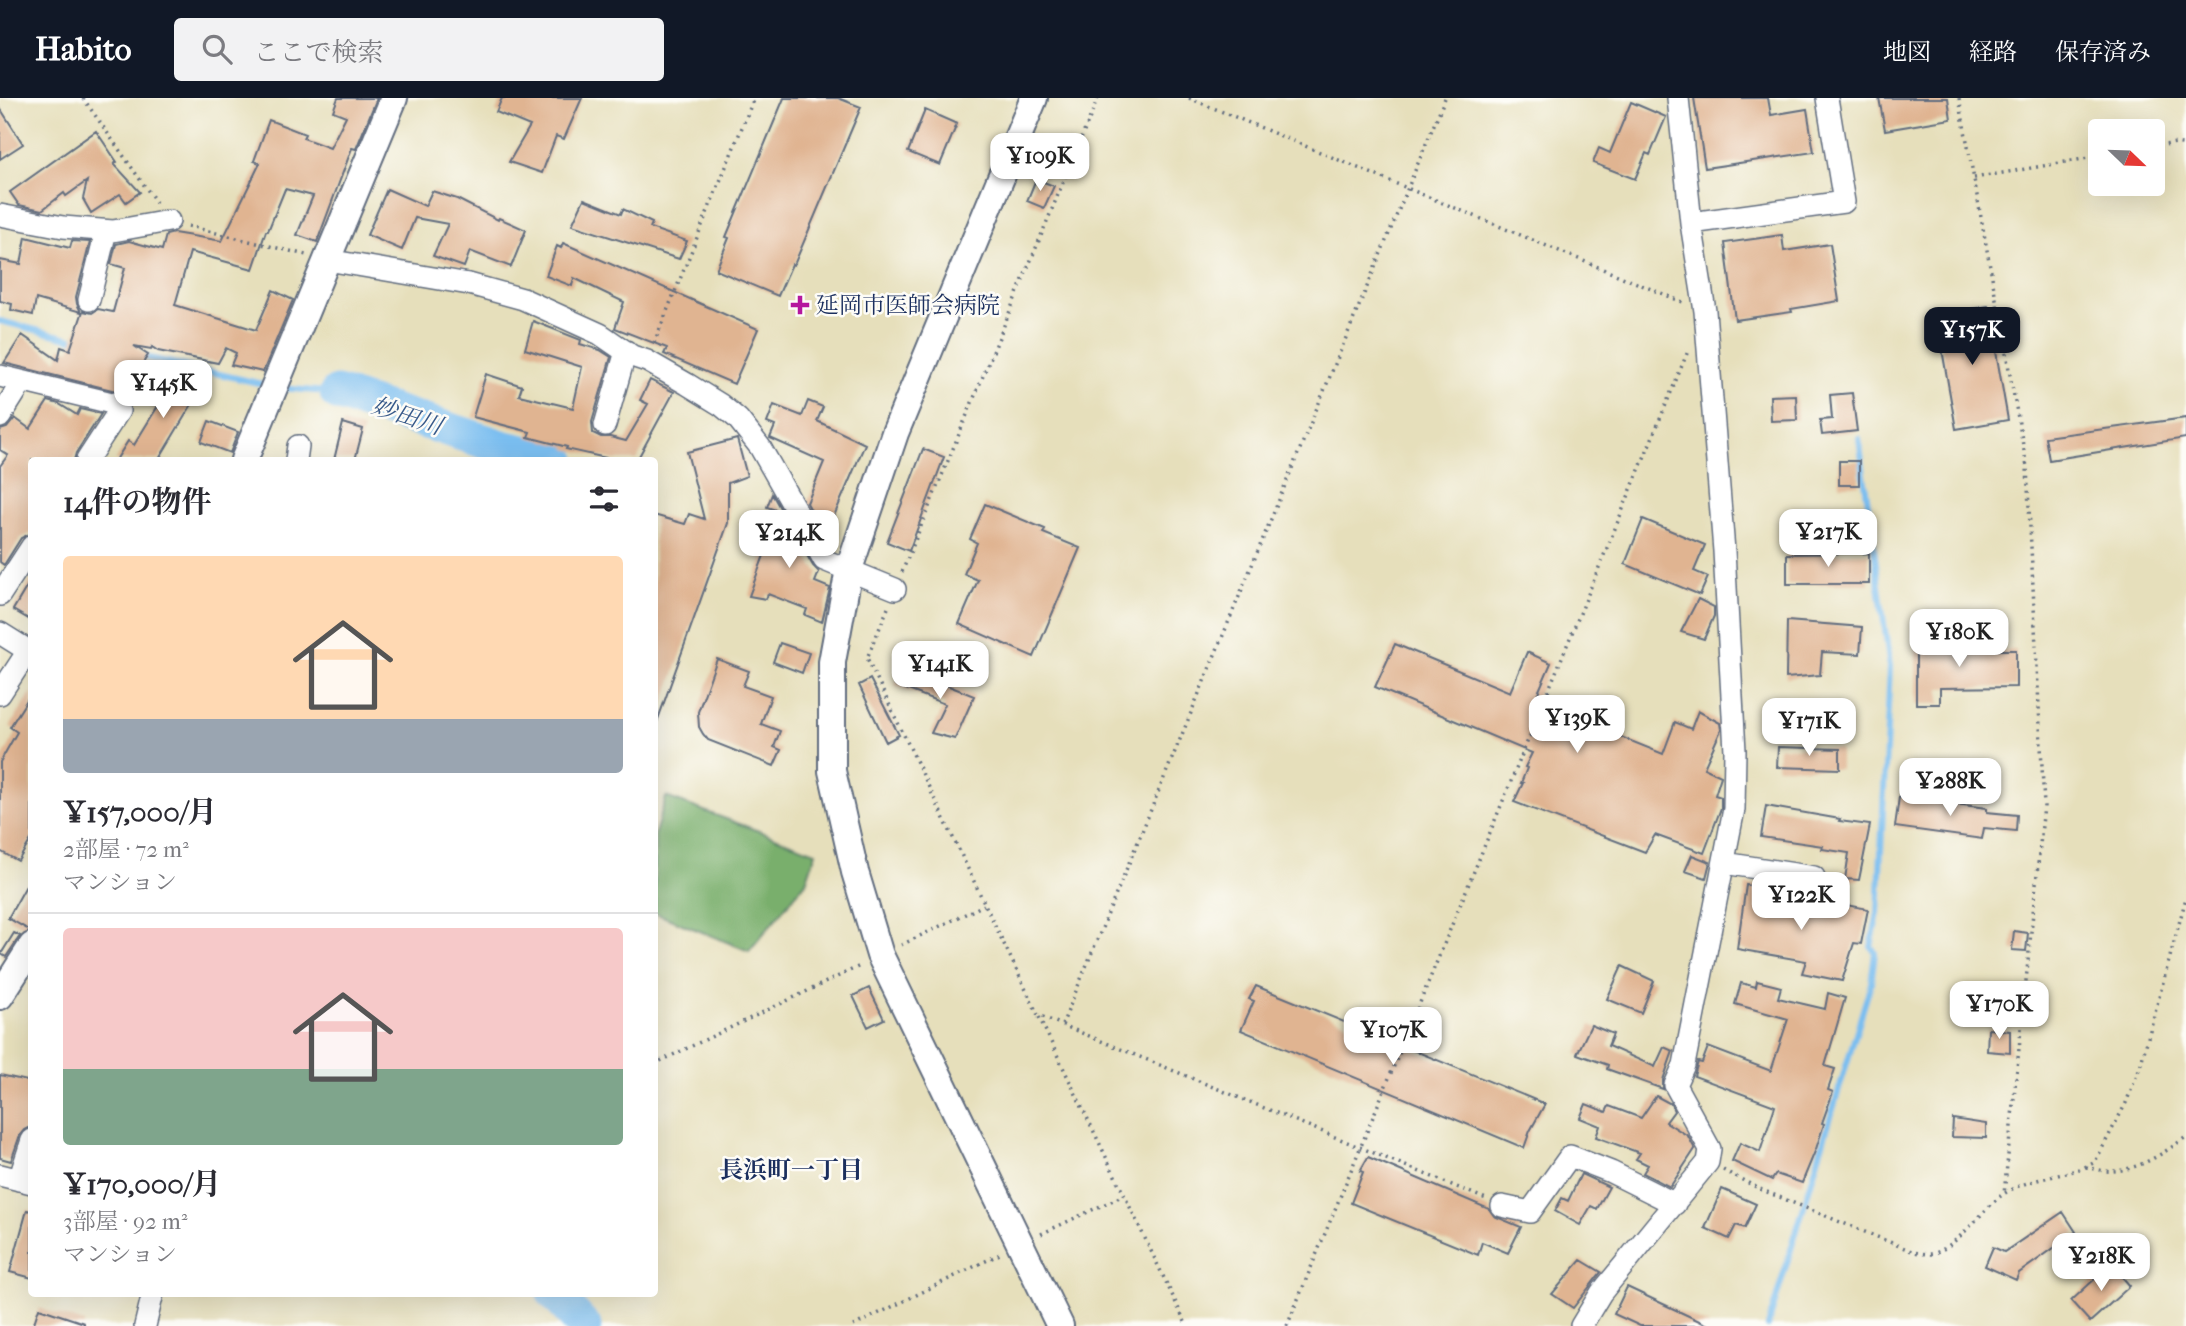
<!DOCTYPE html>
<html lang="ja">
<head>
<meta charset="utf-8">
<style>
	body { margin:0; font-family:"IM FELL French Canon","Noto Serif JP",serif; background:#f2f2f3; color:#2b2b33; height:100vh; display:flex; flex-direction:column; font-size:26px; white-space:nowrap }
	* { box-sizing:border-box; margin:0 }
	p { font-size:23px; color:#7c7c81 }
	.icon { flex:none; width:38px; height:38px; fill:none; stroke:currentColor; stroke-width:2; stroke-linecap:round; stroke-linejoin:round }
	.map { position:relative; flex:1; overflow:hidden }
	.details { position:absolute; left:28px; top:359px; width:630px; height:840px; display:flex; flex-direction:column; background:#fff; border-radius:7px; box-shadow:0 7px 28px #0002 }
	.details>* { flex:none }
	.needle { width:46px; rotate:113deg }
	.buttons { position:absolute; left:2088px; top:21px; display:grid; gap:14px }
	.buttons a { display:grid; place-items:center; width:77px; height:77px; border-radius:7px; background:#fff; box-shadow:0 7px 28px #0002; font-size:35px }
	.price { position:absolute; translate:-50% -60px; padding:0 16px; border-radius:14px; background:#fff; color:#222; font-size:23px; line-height:46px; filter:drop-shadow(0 2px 4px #0008) }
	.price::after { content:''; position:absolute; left:50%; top:42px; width:21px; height:16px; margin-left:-10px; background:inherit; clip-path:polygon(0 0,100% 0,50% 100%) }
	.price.current { background:#111827; color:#fff }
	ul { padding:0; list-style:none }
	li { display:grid; align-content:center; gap:14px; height:371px; padding:0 35px }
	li+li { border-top:2px solid #e1e1e2 }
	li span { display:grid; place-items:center; height:217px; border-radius:7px; color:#555 }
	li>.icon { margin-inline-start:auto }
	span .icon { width:126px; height:126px; fill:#fffc; stroke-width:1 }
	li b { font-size:30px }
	h2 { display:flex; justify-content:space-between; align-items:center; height:84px; padding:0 35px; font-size:30px }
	header { display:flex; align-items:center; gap:42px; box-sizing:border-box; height:98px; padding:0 35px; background:#111827; color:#fff }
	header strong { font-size:33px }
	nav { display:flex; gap:38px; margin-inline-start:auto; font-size:24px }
	.search { width:490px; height:63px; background:#f2f2f3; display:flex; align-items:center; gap:18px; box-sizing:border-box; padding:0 24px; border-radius:7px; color:#7c7c81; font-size:26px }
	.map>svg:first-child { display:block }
	.forest { fill:#79af6c; stroke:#4a6f65; stroke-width:2 }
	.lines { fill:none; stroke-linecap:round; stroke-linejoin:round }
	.stream { stroke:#7abef0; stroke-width:6 }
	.river { stroke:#7abef0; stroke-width:35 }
	.building { fill:#e0b491 }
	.minor-casing { stroke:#626d7f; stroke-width:24 }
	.tertiary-casing { stroke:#626d7f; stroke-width:30 }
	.path { stroke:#626d7f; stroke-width:3.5; stroke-dasharray:2 5; stroke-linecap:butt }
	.minor { stroke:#fff; stroke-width:21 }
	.tertiary { stroke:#fff; stroke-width:26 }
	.poi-dot { fill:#b5179e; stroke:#fdfcf7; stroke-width:2.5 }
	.labels { text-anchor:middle; stroke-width:5; stroke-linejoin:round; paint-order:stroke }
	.poi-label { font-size:23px; fill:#1b2f5e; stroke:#fdfcf7; text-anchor:start }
	.water-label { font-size:24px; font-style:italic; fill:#385a8a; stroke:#fdfcf7 }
	.neighbourhood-label { font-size:24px; font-weight:bold; fill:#1b2f5e; stroke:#fdfcf7 }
</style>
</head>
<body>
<header>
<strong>Habito</strong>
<div class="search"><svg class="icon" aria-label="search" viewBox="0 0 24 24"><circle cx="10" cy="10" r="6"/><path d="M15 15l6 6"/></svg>ここで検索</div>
<nav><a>地図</a><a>経路</a><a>保存済み</a></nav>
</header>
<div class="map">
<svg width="2186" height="1228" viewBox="0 0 2186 1228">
	<rect width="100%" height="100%" fill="#fdfcf7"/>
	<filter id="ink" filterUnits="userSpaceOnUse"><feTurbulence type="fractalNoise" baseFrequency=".0143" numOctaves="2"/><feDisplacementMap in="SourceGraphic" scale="14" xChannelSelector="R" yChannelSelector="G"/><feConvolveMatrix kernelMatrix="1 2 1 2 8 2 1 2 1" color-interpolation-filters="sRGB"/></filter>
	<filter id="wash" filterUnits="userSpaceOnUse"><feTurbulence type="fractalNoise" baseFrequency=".00686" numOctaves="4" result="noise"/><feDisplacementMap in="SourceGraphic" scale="28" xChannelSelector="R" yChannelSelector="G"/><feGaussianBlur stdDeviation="1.57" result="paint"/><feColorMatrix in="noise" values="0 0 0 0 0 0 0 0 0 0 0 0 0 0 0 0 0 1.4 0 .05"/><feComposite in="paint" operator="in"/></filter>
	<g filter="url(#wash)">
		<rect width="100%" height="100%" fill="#e6dfbb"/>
		<path class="forest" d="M666,699L816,754L806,784L749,853L655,815V735Z"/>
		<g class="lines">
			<path class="stream" d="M0,223L80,243
				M141,258L267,287
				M281,290L337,295
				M1768,1228L1871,885L1875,854L1871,849L1878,815L1890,569L1859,340"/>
			<path class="river" d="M337,295L502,349L559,362
				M554,1195L584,1228"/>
		</g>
		<g id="blocks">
			<path class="building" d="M338,0H377L356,51L352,50L317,144L297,137L313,98L285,91L268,133H266L253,171L190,154L175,207L256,232L273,192L293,202L263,274L231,267L236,255L226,250L218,265L158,253L152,249L151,251L134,248L148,257L124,295L4,265L22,237L58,262L61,249L70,252L83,213L92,215L98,211L113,214L125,170L111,166L116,146L129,143L162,152L166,137L174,135L222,143L260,65L254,63L269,22L305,36L303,40L330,50L346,18L333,13Z
				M502,0H582L564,41L556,38L542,75L509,64L530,28L496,14Z
				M784,0H838L861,9L794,167L792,166L778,198L716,172L729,140L726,139Z
				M1694,0H1768L1771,17L1807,11L1814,54L1705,70Z
				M1879,0H1948L1951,21L1885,32Z
				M1631,4L1666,19L1650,57L1646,55L1635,81L1593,65L1599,50L1610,55Z
				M0,10L23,46L0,61Z
				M925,12L957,26L940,67L908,54Z
				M96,33L117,64L114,66L140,94L126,104L120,96L91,115L83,101L87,83L66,98L64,95L42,112L19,107L10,94Z
				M1036,81L1054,88L1044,110L1027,103Z
				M387,91L425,108L432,93L457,101L498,122L499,120L526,132L511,169L470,153L464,169L433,158L448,126L415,120L402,152L367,137Z
				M584,101L621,116L623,111L652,125L650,130L687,143L679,161L572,127Z
				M1782,137L1784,153L1830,146L1839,203L1791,211L1792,214L1735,222L1725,145Z
				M26,139L70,150L72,143L90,144L76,199L77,206L81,214L36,201L33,217L11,212L12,206L0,203V162L21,166Z
				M563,145L758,231L734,286L664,256L667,250L615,230L624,204L574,180L572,188L546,178L557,148L561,150Z
				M1988,208L2008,322L1956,331L1936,217Z
				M533,223L581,242L580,246L600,252L611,259L592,324L593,335L601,339H610L626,343L648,306L640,302L650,282L674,294L637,362H615L566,351L567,349L528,339L530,334L473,319L486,276L522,288L519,297L573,310L582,269L525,251Z
				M170,272L201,291L159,361L161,362H116L128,343L134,347L161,303L156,300L165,286L162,284Z
				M1852,295L1857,333L1822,337L1820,322L1832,321L1830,297Z
				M1796,297L1797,322L1771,323L1770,298Z
				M48,303L59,306L77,317L80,311L101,316L76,355L74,362H32V435L21,440L4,467L0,464V368L8,357L0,352V332L7,330L15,320L30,331Z
				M808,303L823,309L817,323L865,346L828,432L826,431L824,436L807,405L824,364L770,340L775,328L767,325L774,307L802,318Z
				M2186,320V340L2049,362L2045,339Z
				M209,323L238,334L230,355L201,344Z
				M343,325L363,331L355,362H334Z
				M737,341L747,378L728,385V425L657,624H654V417L685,426L689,416L704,421L687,354Z
				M923,351L944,359L909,453L887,444Z
				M1839,363H1859V387H1839Z
				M772,396L813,468L819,474L815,484L830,490L822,524L805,517L807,511L768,496L766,501L749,498L770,441L764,439L776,412L767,409Z
				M985,406L1045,431L1043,435L1080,450L1034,559L959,526L978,482L964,476L977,445L970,441Z
				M1643,421L1705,447L1694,473L1708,479L1700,497L1625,466Z
				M1869,455V486H1787V456Z
				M32,480V523L13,512Z
				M1698,501L1714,509V518L1704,541L1681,534Z
				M1787,523L1862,529L1860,556L1822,554L1820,577L1786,580Z
				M1941,535L1942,552H2016V589L1940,590V606H1916V536Z
				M780,545L809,555L802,575L773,564Z
				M1395,546L1510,594L1527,554L1551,565L1534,604L1663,656L1675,624L1691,631L1698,613L1720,625L1721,632L1704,670L1721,678L1715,697L1721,699V710L1704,755L1655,737L1645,754L1514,704L1523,685H1521L1527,670L1525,669L1532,655L1375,589Z
				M717,561L749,573L743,588L771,598L761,626L780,633L774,649L781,652L774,668L708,642L703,636L699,629L698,614Z
				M904,570L974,598L955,641L931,635L945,606L895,587Z
				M870,581L899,637L886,644L859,587Z
				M32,594V740L18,763L0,753V664L17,634L10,629Z
				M1778,649L1840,651V671L1777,669Z
				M1899,699L1987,710V714L2017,717L2016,733L1984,730L1982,741L1895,729Z
				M1766,708L1840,721L1839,723L1870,727L1859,782L1845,781L1849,755L1822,751L1823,748L1761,739Z
				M1692,757L1710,764L1706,780L1685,773Z
				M32,777V832L31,833L8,820Z
				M1746,787L1770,791L1768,801L1839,814L1841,806L1868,811L1861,846L1854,845L1842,883L1802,875L1806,863L1737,851Z
				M2014,833L2028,835L2026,853L2012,852Z
				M14,835L20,838L6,859L1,856Z
				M1622,868L1654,883L1641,915L1607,901Z
				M1757,883L1781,889L1778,900L1825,911L1828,895L1845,900L1825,968L1835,971L1828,992L1833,994L1822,1025L1824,1026L1816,1051L1802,1085L1776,1076L1772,1082L1732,1063L1740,1045L1760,1054L1775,1008L1694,978L1698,964L1702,965L1708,949L1771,973L1788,921L1735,906L1741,885L1756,889Z
				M1256,888L1545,1006L1530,1033L1524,1050L1241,932L1254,903L1249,901Z
				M869,890L884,921L868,929L853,898Z
				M1591,927L1613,936L1608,948L1655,969L1664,949L1673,953L1663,982V991L1607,971L1608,967L1577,956Z
				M1988,931L2010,933V955L1987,953Z
				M0,977L32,984V1025L30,1029L24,1032L20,1037L11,1063L0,1060Z
				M1656,998L1671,1006L1674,1013L1666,1024L1688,1038L1695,1051L1670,1089L1643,1075L1648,1067L1636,1061L1640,1055L1596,1039L1600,1028L1580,1020L1586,1006L1606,1014L1609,1008L1641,1020Z
				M1953,1021L1986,1026V1040L1952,1039Z
				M1368,1059L1489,1111L1494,1118L1521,1129L1508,1155L1482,1144L1478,1157L1351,1105L1363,1074L1360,1073Z
				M1581,1076L1609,1089L1597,1111L1591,1108L1580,1127L1555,1113L1562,1100L1568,1103Z
				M1722,1091L1756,1106L1745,1130L1736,1127L1729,1141L1705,1130Z
				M27,1112L32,1113V1180L10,1174Z
				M2063,1114L2076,1134L2019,1175L2016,1182L1985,1168L1993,1149L2004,1154Z
				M1581,1162L1601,1174L1573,1210L1552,1196Z
				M2111,1166L2130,1188L2090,1224L2071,1203Z
				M1627,1189L1710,1228H1640L1614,1216Z
				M39,1210L84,1225V1228H33Z"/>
		</g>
	</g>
	<g filter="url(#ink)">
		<use href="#blocks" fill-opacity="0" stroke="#626d7f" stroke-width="2"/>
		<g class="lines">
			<defs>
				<path id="minor" d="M0,117L63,129L113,133L169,123
					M1691,125L1844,104L1827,0
					M327,162L469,186L523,201L600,236L632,258L647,263L687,286L721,307L738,321L760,349L824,462L895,491
					M89,202L106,133
					M0,278L116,306L119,313L87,362
					M0,319L22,284
					M605,327L626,253
					M296,362L298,348
					M0,497L32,448
					M0,535L32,555
					M0,596L28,553
					M1724,765L1814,779
					M0,1077L32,1085
					M19,1082L32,1042
					M1502,1108L1530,1114L1570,1058L1611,1074L1675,1106
					M145,1228L153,1195
					M1581,1228L1601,1195L1708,1064L1710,1051L1675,987L1684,967L1734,711L1735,653L1724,453L1705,213L1691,125L1678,0"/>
				<path id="tertiary" d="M1034,0L895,335L849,471L832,564V673L855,774L880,857L1060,1228
					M244,362L394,0
					M0,898L32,848"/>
			</defs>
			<use href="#minor" class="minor-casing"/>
			<use href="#tertiary" class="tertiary-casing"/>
			<path class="path" d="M83,0L158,107
				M1189,0L1685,205
				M1959,0L2027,369L2044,708L2004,1096
				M2152,49L2176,45L2186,47
				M1974,80L2100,58
				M188,128L306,157
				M654,245L754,0
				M902,474L1098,0
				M888,510L867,560L1038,917L1486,1101
				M901,847L984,807
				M1039,919L1187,1228
				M1062,927L1445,0
				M654,966L860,868
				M2086,1069C2095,1071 2105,1074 2114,1073C2141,1071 2165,1054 2186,1039
				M1723,1072L1762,1092L1914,1154C1919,1155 1925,1156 1930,1156C1954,1153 1983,1111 2002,1097C2029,1078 2067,1080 2095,1064L2126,1005L2140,969L2186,800
				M1041,1136L1124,1097
				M853,1228L1002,1155
				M1287,1228L1688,253"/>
			<use href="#minor" class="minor"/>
			<use href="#tertiary" class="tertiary"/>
		</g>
	</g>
	<path class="poi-dot" d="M796.5 196.5h7v7h7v7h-7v7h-7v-7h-7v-7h7z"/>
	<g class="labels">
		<g class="poi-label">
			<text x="816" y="215">延岡市医師会病院</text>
		</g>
		<g class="water-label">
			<text transform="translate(407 318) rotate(18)" y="8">妙田川</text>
		</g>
		<g class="neighbourhood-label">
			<text x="791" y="1080">長浜町一丁目</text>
		</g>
	</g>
</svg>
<div class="buttons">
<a><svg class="needle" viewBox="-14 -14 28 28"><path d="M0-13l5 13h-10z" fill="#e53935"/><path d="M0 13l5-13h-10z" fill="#7c7c81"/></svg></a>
</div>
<b class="price" style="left:1040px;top:95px">¥109K</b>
<b class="price current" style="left:1972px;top:269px">¥157K</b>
<b class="price" style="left:163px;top:322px">¥145K</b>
<b class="price" style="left:1828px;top:471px">¥217K</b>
<b class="price" style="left:789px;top:472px">¥214K</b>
<b class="price" style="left:1959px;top:571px">¥180K</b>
<b class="price" style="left:940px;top:603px">¥141K</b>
<b class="price" style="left:1577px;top:657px">¥139K</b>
<b class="price" style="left:1809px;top:660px">¥171K</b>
<b class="price" style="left:1950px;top:720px">¥288K</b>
<b class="price" style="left:1801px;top:834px">¥122K</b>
<b class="price" style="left:1999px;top:943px">¥170K</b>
<b class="price" style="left:1393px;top:969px">¥107K</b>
<b class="price" style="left:2101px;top:1195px">¥218K</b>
<section class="details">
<h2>14件の物件<svg class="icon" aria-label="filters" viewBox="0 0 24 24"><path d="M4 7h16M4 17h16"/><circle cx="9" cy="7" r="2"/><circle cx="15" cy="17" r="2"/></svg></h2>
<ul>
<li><span style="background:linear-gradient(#ffd9b3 75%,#9aa5b1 0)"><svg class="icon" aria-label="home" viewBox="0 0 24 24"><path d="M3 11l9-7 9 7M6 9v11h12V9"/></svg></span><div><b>¥157,000/月</b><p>2部屋 · 72 m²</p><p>マンション</p></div></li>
<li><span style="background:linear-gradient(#f6c9c9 65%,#7fa58c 0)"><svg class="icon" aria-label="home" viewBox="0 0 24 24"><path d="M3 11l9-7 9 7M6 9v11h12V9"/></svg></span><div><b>¥170,000/月</b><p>3部屋 · 92 m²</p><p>マンション</p></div></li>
</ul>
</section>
</div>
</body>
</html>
